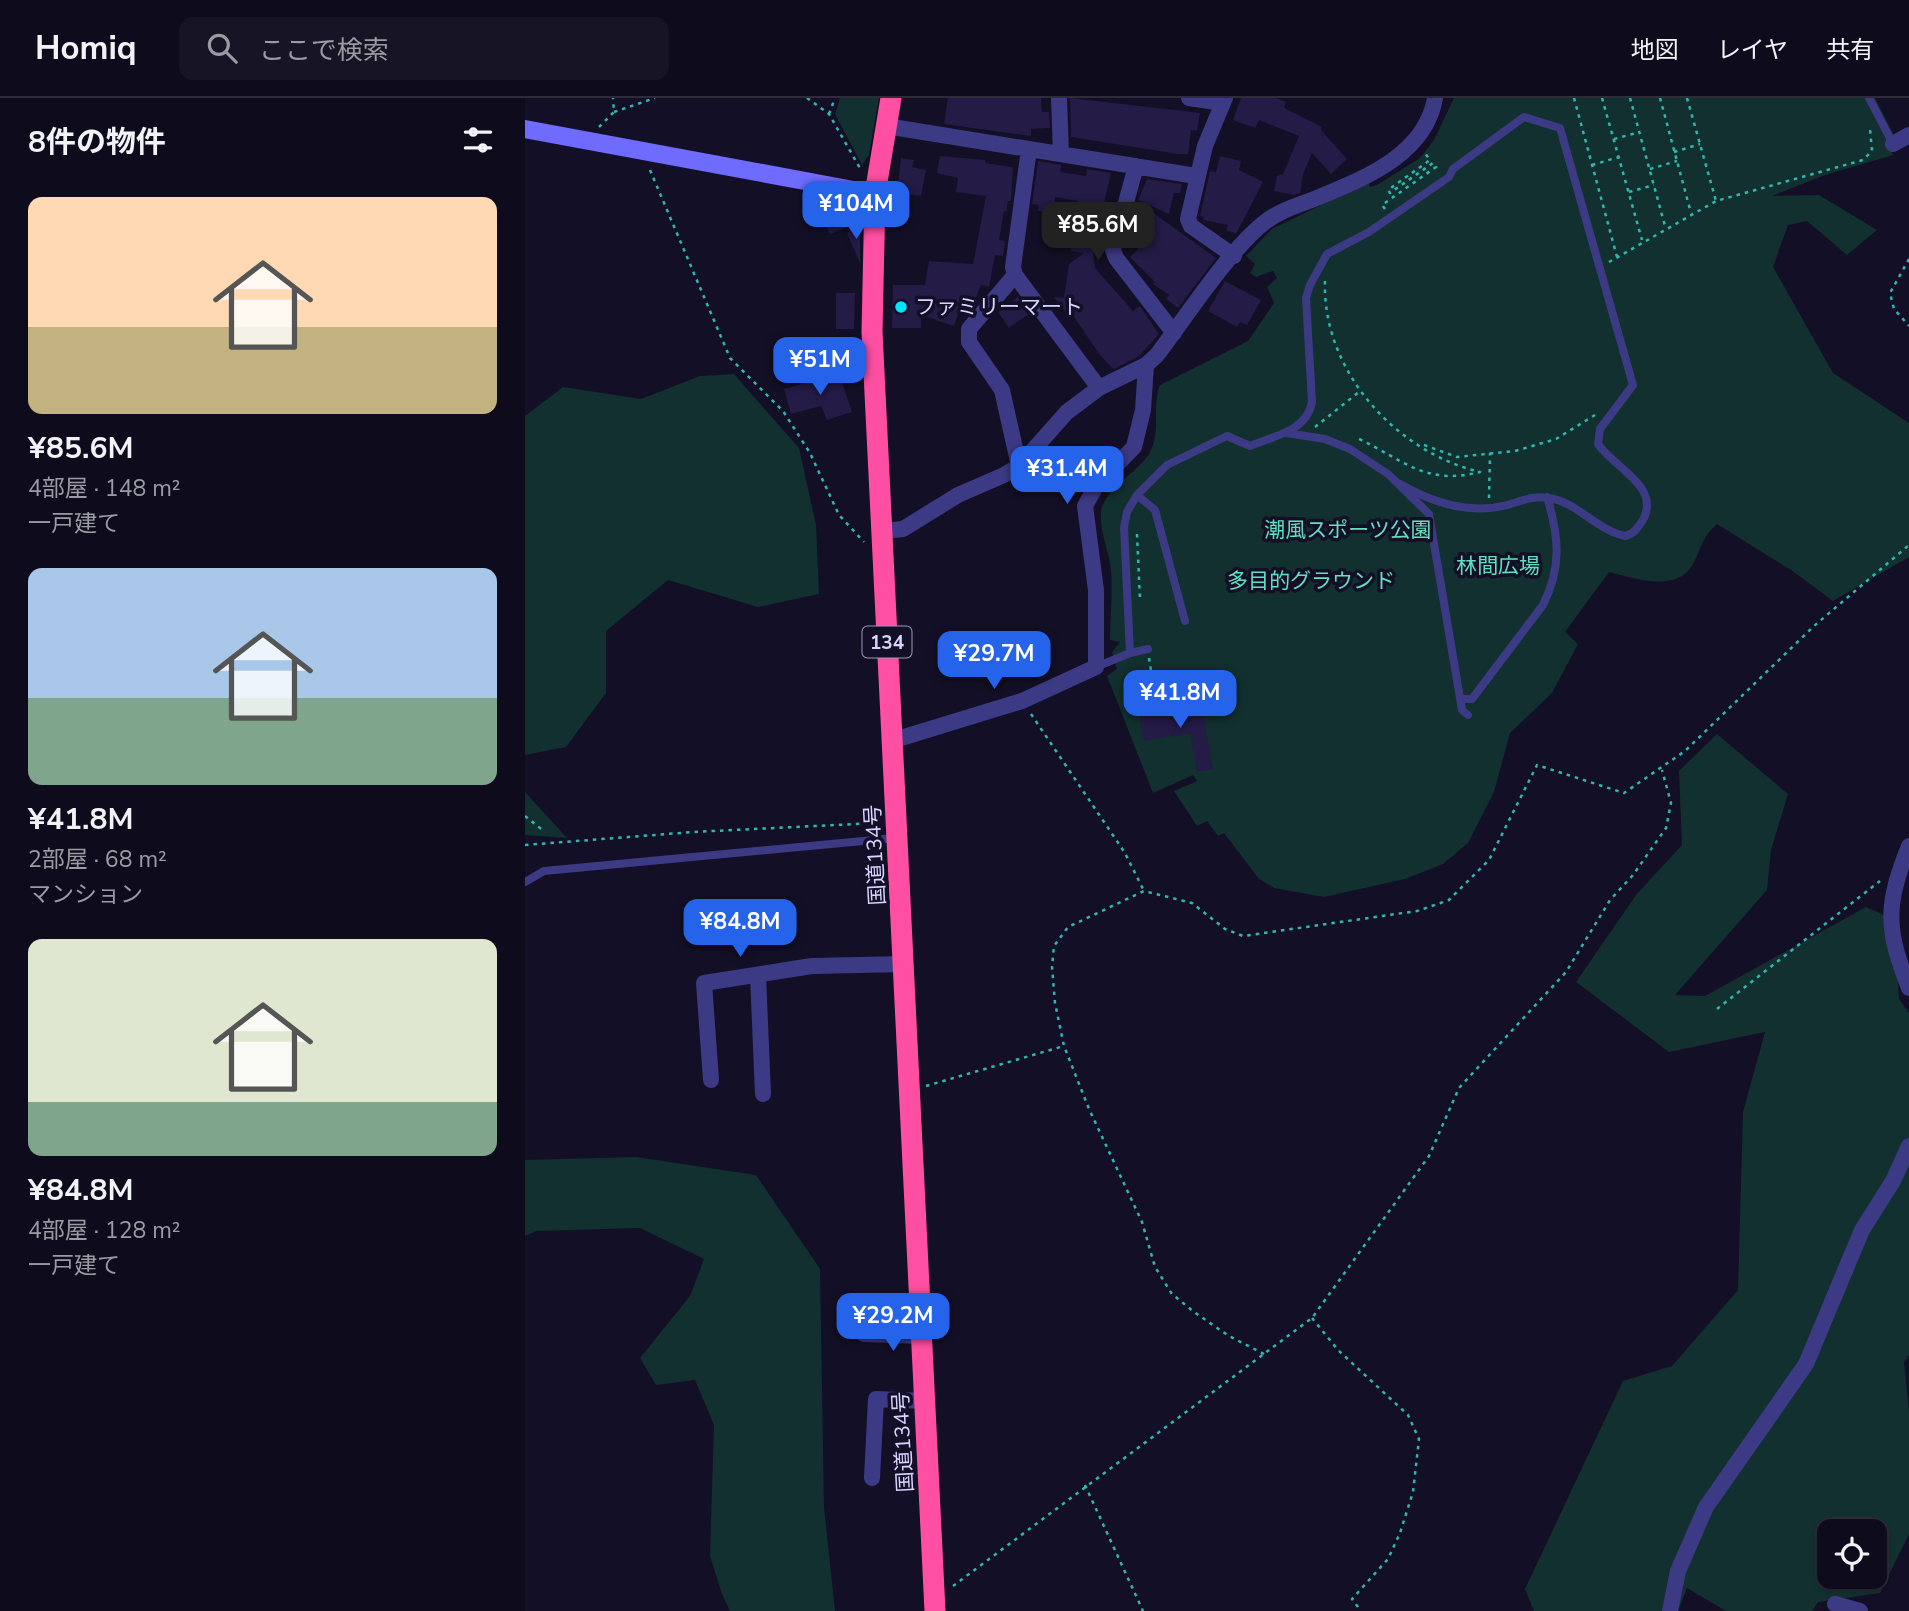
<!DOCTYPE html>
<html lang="ja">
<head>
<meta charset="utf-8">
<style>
	body { margin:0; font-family:"Nunito Sans","Noto Sans JP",sans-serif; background:#171425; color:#f1f3f6; height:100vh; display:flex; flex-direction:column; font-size:26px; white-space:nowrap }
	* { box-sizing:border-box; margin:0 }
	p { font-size:23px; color:#9b9ba3 }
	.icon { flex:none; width:38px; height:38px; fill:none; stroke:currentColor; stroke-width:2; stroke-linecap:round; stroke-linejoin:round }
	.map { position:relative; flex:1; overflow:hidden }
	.side { display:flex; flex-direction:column; background:#0e0b1c; width:525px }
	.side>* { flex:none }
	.buttons { position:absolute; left:1292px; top:1421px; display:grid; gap:14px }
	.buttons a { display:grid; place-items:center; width:70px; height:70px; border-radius:14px; background:#0e0b1c; box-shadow:0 2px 5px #0004,0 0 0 2px #2e2b3b; font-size:35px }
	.price { position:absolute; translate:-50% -60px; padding:0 16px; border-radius:14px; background:#2563eb; color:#fff; font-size:23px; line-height:46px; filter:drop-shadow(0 2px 4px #0008) }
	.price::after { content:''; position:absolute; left:50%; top:42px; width:21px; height:16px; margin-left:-10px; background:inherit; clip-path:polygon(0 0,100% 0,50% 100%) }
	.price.current { background:#222; color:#fff }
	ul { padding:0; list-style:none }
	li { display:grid; align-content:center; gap:14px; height:371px; padding:0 28px }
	li span { display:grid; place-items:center; height:217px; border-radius:14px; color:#555 }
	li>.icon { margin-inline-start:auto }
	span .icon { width:126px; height:126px; fill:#fffc; stroke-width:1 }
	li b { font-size:30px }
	h2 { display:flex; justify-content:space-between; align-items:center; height:84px; padding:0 28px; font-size:30px }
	header { display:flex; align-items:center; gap:42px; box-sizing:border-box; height:98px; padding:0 35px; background:#0e0b1c; border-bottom:2px solid #2e2b3b }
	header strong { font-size:33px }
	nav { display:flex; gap:38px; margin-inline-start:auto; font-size:24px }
	.search { width:490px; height:63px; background:#171425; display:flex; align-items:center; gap:18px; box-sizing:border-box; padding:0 24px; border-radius:14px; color:#9b9ba3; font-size:26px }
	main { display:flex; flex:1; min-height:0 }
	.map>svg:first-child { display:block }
	.green { fill:#12302f; fill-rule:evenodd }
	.building { fill:#241b47 }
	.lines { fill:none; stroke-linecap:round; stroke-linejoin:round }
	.path { stroke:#2fb8b0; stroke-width:2.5; stroke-dasharray:3.5 5; stroke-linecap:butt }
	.lane { stroke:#3d3a85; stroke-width:8 }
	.street { stroke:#3d3a85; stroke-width:16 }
	.secondary { stroke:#6f6bff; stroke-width:18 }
	.highway { stroke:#ff4fa3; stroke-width:21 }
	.poi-dot { fill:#00e5ff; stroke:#130f26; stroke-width:2.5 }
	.labels { text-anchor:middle; stroke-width:7; stroke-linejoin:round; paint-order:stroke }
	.shield { fill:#130f26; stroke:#9e99be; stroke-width:2 }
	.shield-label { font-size:19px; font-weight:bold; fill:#d9d4ff }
	.poi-label { font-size:21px; fill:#d9d4ff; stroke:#130f26; text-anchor:start }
	.park-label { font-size:21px; fill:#5fe0c0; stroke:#130f26 }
	.street-label { font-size:21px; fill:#d9d4ff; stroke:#130f26 }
</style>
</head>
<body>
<header>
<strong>Homiq</strong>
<div class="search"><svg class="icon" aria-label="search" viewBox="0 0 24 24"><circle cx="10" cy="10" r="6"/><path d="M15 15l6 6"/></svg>ここで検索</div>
<nav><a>地図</a><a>レイヤ</a><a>共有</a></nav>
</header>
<main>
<section class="side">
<h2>8件の物件<svg class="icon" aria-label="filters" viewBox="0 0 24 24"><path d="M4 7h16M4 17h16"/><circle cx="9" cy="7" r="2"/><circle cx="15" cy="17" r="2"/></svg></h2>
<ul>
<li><span style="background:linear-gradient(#ffd9b3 60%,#c2b280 0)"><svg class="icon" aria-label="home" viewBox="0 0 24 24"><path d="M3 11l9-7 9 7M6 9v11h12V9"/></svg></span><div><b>¥85.6M</b><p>4部屋 · 148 m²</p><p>一戸建て</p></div></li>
<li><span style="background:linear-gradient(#a9c7e8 60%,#7fa58c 0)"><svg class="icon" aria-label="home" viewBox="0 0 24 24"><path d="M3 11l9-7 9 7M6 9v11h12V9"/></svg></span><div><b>¥41.8M</b><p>2部屋 · 68 m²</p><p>マンション</p></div></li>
<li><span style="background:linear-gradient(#dfe7d0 75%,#7fa58c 0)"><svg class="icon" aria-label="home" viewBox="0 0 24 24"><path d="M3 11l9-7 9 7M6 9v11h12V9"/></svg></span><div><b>¥84.8M</b><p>4部屋 · 128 m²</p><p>一戸建て</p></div></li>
</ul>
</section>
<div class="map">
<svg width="1384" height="1513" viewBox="0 0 1384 1513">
	<rect width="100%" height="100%" fill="#130f26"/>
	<path class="green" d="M315,0H354L344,57L337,67L310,16Z
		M929,0H1350L1370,39L1361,43L1368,57L1300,77L1247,98L1294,97L1352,132L1322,157L1282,123L1263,127L1248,169L1308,275L1384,325V459L1308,503L1266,472L1192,426C1175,441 1177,451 1167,468C1149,495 1109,480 1084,474L1040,534L1053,546L1027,595L985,635L969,694L943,745L918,766L880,781L799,799L749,790L734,781L699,735L693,738L682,723L672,728L649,693L672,683L668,677L628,695L582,578L592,571L587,554L595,544L585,542C585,519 588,495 586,472C584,453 574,432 576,413C579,393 612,374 624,356C637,333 626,310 635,287L723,243L749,205L742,189L752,180L748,173L731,179L725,175L730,166L721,158L747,131L844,84L845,89L852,87L895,60L909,42Z
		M209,276L274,350L291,427L294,496L233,509L143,482L81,533V595L41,649L0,657V318L38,289L116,301L175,278Z
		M1192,636L1263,696L1246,752L1242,792L1150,897L1180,898L1341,809L1370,822L1374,901L1384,915V1257L1379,1264L1384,1313V1436L1355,1495L1293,1504L1287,1513H1201L1162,1490L1153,1513H1009L1000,1491L1098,1283L1147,1268L1213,1192L1218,1014L1240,934L1144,954L1051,884L1111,797L1157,747L1154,673ZM1304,1433H1349V1479H1304Z
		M0,694L42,740L0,737Z
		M111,1059L231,1077L295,1171L299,1409L310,1513H205L197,1496L185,1458L189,1327L170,1282L131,1287L115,1260L165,1198L179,1161L115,1130L11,1133L0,1138V1062Z"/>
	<path class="building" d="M423,0H516L517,14H524L525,30L506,31V38L419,26Z
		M545,0L675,15L672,33L666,32L663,56H653L546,39Z
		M716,0H751L761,4L759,10L797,29L796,32L822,61L806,76L787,55L778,76L775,95L769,97L749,93L752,78L758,76L774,38L734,22L730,30L708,22Z
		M415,58L460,62V65L488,69L486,103H483L481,114L479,113L474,142L480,143L478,158L470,157L464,189L456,187L446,212L435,209L429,228L396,217V230H367L368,187H400L404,163L448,166L461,98L431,94L433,80L412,75Z
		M695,58L716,63L714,72L738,84L711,136L701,132L703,127L678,122L679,119L675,118L685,73L691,74Z
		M376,60L389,62L387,69L401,72L396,98L372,95Z
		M513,63L536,67L535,74L561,78L562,71L586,75L570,144L567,142L570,170L608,213L615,208L634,236L614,258L591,270L588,271L575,257L547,216L544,218L529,199L539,200L544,166L559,155L546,153L553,103L530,99L528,115L513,113L514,107L507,106Z
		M622,81L657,86L655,95H649L644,116L613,102Z
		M299,100L311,102L322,129L305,136L289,104Z
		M616,106L691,160L653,210L641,201L644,197L628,186L630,184L605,159L623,141L603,137L607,124L612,125Z
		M335,128V165L322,135Z
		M700,183L736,202L722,227L715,224L712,229L683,213Z
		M311,195H330L329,231H311Z
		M493,199L505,215L484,230L473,214Z
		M314,275L327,314L302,322L296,308L266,316L259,291Z
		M676,605L688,671L672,674L665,635L619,643L614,615Z"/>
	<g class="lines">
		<path class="path" d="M282,0L304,16L336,72
			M1049,0L1092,159
			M1077,0L1117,142
			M1105,0L1140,128
			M1135,0L1166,115
			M1162,0L1191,103
			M89,14L130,0
			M304,16L310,0
			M74,29L89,14L88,0
			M1089,41L1115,34
			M1149,54L1175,46
			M1067,67L1094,59
			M1125,71L1152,63
			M125,72L205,260L258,313L285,355L314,417L339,444
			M1104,94L1129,87
			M860,111L857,107L911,69L908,65L865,95L863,92L905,62L899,54
			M1384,161L1365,195L1369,211L1384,228
			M1084,164L1191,103L1338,62L1347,53L1345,31
			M800,183C797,273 871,354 955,374C900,388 879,362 832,340
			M790,329L834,294
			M899,347L932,359L990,353L1031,341L1070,317
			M964,400L965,355
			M612,436L615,502
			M624,560L629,592
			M671,575L674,593L666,595L667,598L676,597
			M652,579L655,593
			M643,580L646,594
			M655,593H659L658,577
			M659,593L673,591
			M646,594H651L648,579H652
			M619,613L616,594H641L639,581L643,580
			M506,616L600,755L619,793
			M0,718L20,734
			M0,747L168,734L352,725
			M1192,911L1355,783
			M401,988L539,948
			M787,1220L813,1252L883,1317L894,1341L888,1394L875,1435L863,1461L827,1501L836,1513
			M739,1256L704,1238L669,1214L647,1196L630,1169L617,1124L564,1011L539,948L530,905L527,869L529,848L543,829L619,793L667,805L700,831L718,838L892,813L924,802L964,762L1012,667L1099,695L1160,653L1289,528L1384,447
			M560,1387L618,1513
			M428,1488L787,1220L904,1058L934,990L1041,874L1085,802L1108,777L1141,730L1146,705L1137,672"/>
		<path class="lane" d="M1344,0L1368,46
			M761,335L800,341L825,351L863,376L904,416L937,612L943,617
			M612,397L630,412L660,523
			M605,555L623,551
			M571,569L605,555L599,429L602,414L612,397L642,367L702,338L725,348C749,338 782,333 787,304L781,200L785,187L802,156L844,134L924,79L928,71L999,19L1035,30L1108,287L1075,331L1073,346C1088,369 1134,387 1119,420C1114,428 1110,436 1100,438C1073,433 1052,404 1024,400C1009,397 996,403 982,407C944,417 908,405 875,386
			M936,601H947L1018,507C1037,469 1034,438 1022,399
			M0,784L19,773L370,740"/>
		<path class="street" d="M534,0L536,56
			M664,0L698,5
			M700,0L680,48L663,121L666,128L709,158
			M361,28L671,78
			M1368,46L1384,37
			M504,51L488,169L490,177L574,290
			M611,68L588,152L591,160L649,235
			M490,177L444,231V244L477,292L494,368
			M357,433L378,431L433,397L479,377L494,368L542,314L574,290L621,267L632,257C661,219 704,152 740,124C758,110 779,106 799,97C845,78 901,54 910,0
			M369,640H376L497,603L571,569V492L560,408L571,388L609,349L618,312L621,267
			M1384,748C1360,808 1361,831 1384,890
			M233,877L238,996
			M186,982L179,885L287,868L379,866
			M339,1236L397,1238
			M347,1380L351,1301L401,1303
			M1310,1506L1335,1513
			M1145,1513L1153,1473L1181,1409L1281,1266L1337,1132L1368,1083L1384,1048"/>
		<path class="secondary" d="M0,31L350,96"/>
		<path class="highway" d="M366,0L350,96L347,234L410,1513"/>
	</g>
	<circle class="poi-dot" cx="376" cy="209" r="7"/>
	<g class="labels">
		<rect class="shield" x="337.5" y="528.5" width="49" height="31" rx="5"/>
		<g class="shield-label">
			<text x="362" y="551">134</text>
		</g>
		<g class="poi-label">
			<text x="390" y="216">ファミリーマート</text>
		</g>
		<g class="park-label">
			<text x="823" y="439">潮風スポーツ公園</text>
			<text x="973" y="475">林間広場</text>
			<text x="786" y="490">多目的グラウンド</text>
		</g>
		<g class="street-label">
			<text transform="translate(350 757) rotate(-93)" y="7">国道134号</text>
			<text transform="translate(378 1344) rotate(-93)" y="7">国道134号</text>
		</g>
	</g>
</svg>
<div class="buttons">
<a><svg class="icon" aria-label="locate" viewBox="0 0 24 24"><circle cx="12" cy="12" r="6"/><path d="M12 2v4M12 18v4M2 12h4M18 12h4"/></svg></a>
</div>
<b class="price" style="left:331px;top:143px">¥104M</b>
<b class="price current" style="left:573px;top:164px">¥85.6M</b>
<b class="price" style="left:295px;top:299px">¥51M</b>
<b class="price" style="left:542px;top:408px">¥31.4M</b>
<b class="price" style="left:469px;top:593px">¥29.7M</b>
<b class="price" style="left:655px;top:632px">¥41.8M</b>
<b class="price" style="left:215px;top:861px">¥84.8M</b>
<b class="price" style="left:368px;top:1255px">¥29.2M</b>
</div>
</main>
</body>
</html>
